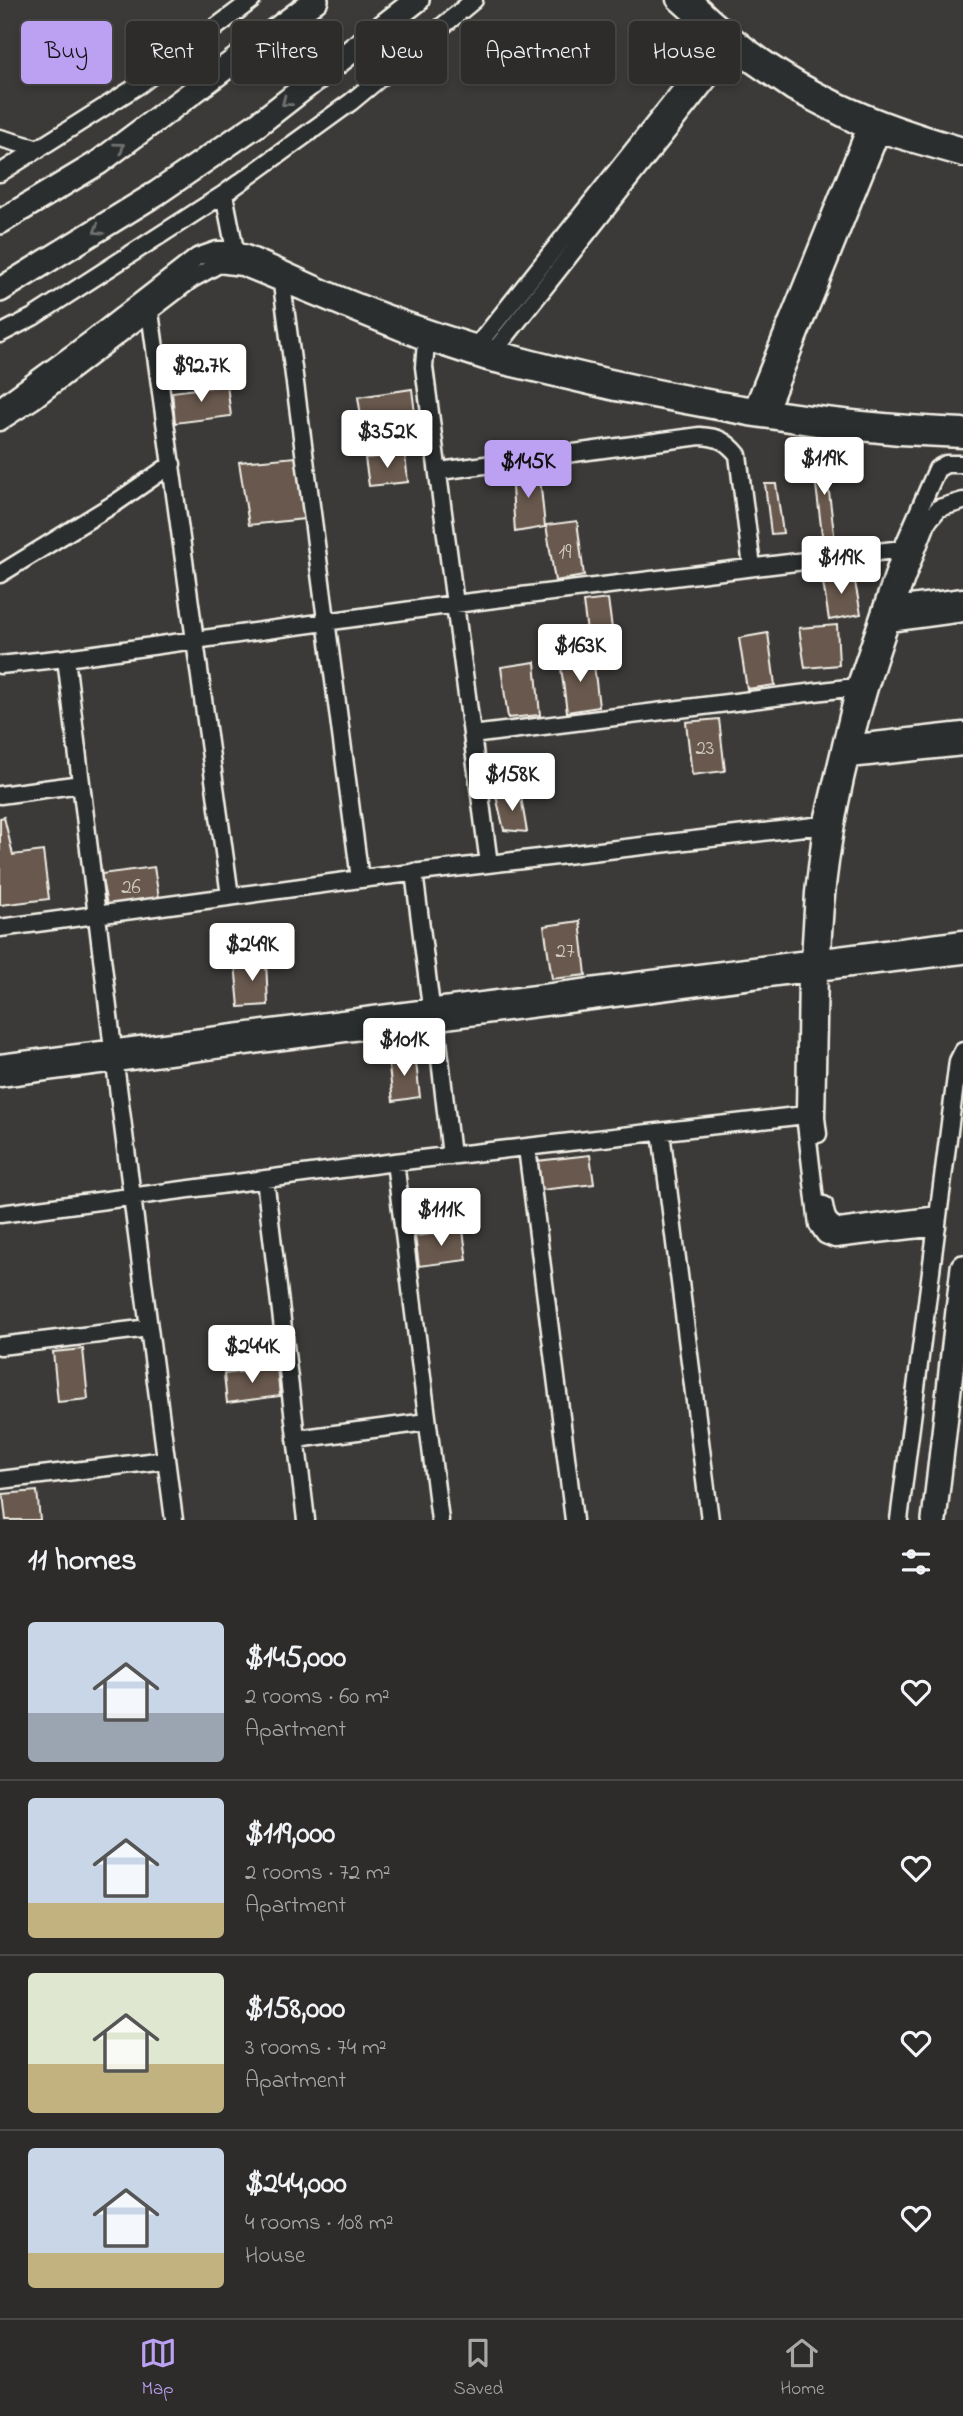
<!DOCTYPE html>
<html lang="en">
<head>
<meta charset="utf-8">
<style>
	body { margin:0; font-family:"Indie Flower",sans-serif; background:#353432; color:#f1f3f6; height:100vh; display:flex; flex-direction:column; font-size:26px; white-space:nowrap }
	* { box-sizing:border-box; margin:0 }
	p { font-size:23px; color:#a7a7a8 }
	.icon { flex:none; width:38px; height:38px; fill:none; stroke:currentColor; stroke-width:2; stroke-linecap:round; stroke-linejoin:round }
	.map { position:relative; height:1520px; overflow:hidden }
	.panel { display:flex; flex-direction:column; background:#2d2c2a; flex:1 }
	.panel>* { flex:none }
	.banner { position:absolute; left:21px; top:21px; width:922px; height:63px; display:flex; gap:14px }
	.price { position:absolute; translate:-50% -60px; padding:0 16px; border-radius:7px; background:#fff; color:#222; font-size:23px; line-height:46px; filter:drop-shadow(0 2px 4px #0008) }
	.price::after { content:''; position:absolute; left:50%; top:42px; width:21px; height:16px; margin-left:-10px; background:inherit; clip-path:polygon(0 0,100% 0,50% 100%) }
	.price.selected { background:#bca0f2; color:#111 }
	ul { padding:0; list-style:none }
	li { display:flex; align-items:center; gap:21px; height:175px; padding:0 28px }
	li+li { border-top:2px solid #484847 }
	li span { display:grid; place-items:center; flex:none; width:196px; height:140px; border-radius:7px; color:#555 }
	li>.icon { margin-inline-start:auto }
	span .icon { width:84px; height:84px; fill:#fffc; stroke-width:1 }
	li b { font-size:30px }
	h2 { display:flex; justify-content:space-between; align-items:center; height:84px; padding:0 28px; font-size:30px }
	.tag { padding:0 24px; border-radius:7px; background:#2d2c2a; box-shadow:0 4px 10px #0003,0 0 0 2px #484847; font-size:24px; line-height:63px }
	.tag.selected { background:#bca0f2; color:#111 }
	.dock { display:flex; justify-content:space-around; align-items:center; height:98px; border-top:2px solid #484847; background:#2d2c2a; font-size:19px; color:#a7a7a8 }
	.dock a { display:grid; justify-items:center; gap:4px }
	.dock .selected { color:#bca0f2 }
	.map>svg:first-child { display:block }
	.building { fill:#67584e; stroke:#f4f1e8; stroke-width:2 }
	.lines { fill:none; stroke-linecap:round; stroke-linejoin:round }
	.street-casing { stroke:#f4f1e8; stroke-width:21 }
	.secondary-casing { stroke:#f4f1e8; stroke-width:28 }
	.street { stroke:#2a2d2e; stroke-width:16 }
	.secondary { stroke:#2a2d2e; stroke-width:23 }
	.oneway { stroke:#71726f }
	.labels { text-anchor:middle; stroke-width:6; stroke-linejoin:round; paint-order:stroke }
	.number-label { font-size:21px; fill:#d1cbc2 }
</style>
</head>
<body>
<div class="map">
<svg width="963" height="1520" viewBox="0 0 963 1520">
	<rect width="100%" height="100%" fill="#3c3a38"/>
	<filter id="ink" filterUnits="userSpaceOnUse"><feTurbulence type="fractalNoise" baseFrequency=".0143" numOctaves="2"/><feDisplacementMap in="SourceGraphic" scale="14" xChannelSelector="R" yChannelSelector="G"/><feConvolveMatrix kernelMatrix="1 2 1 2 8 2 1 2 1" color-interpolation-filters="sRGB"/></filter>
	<g filter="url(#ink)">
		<path class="building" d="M227,385L231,416L175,423L172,392Z
			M412,389L416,422L363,429L358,397Z
			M824,450L835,542L823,543L812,452Z
			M405,455L408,482L369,486L365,458Z
			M296,457L304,519L249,525L239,462Z
			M539,468L545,527L515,532L511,472Z
			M765,484H776L783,533L771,534Z
			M577,521L584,576L555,581L546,525Z
			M853,572L861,614L829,620L822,576Z
			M608,599L615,651L590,654L583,602Z
			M837,625L839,665L805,668L799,628Z
			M768,633L775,685L747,689L739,638Z
			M593,656L599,707L567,712L560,660Z
			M535,662L540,715L508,718L501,667Z
			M719,719L725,771L692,775L686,722Z
			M496,796L521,797L527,832L504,830Z
			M4,817L13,855L43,851L49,899L0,905V818Z
			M154,867L159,898L107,905L101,874Z
			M580,921L586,975L552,979L544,926Z
			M266,960L268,1005L239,1007L235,963Z
			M415,1054L420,1097L393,1101L388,1058Z
			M590,1155L594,1184L541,1190L537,1161Z
			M463,1230L467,1260L419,1266L415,1236Z
			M83,1349L88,1399L58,1402L53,1352Z
			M277,1367L280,1396L227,1403L224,1374Z
			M37,1491L40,1520H6L3,1494Z"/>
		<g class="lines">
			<defs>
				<path id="street" d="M675,0L732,51L792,92L865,130L963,158
					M694,0C776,80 854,115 963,146
					M0,138L39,149
					M0,173L139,85L252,0
					M224,194L235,250
					M282,284L360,879
					M150,312L230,896
					M0,334L33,317L224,194L351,102L474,0
					M426,342L424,367L489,864
					M473,351L727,32
					M491,355L739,41
					M0,406L89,341L197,257L217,250H235C270,262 303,280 337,294C383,313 430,330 477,344C633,388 801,421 963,427
					M751,412L870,117
					M767,415L885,122
					M0,422L34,400L192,279L219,264L242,267L426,342L487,362L615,392L749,417L830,429L900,436L963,439
					M440,471L700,436C718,437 727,441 738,455L752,567
					M0,574L117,502L172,464
					M888,607L963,597
					M882,624L963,613
					M0,665L66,658
					M472,735L855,687
					M847,744L963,731
					M840,760L963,747
					M0,795L81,784
					M414,872L431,1007
					M0,928L360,879L822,825
					M822,957C826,805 873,661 928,521L939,508L963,501
					M810,959L814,893L822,825L855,687L902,549L937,469L946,464H963
					M807,973L805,1115L818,1225L825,1235L835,1239L937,1227
					M436,1023L451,1156
					M113,1049L66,658L455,604L902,549
					M0,1063L963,939
					M115,1064L149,1328
					M0,1078L807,973L963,955
					M661,1132L710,1520
					M818,1134L816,1118L819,972
					M527,1148L574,1520
					M265,1179L306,1520
					M824,1205C826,1218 828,1223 839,1228L938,1215
					M0,1214L395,1162
					M0,1346L149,1328L174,1520
					M296,1439L427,1422
					M0,1480L165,1460
					M440,1520L395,1162L805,1115
					M899,1520L958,1061L963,1051"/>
				<path id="secondary" d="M0,222L98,163L316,0
					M0,290L157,193L258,124L417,0
					M934,1520L963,1267"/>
			</defs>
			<use href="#street" class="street-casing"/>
			<use href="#secondary" class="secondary-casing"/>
			<use href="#street" class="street"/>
			<use href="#secondary" class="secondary"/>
		</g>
		<defs><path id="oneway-chevron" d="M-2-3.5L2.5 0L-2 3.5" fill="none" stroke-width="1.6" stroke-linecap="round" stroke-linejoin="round" transform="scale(1.75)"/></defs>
		<g class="oneway">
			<use href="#oneway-chevron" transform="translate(286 102) rotate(142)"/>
			<use href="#oneway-chevron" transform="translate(120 147) rotate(-37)"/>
			<use href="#oneway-chevron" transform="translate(98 230) rotate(148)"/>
		</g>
	</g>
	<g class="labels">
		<g class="number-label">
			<text x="565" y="558">19</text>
			<text x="705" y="754">23</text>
			<text x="131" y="893">26</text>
			<text x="565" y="957">27</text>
		</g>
	</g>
</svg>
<b class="price" style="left:201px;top:404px">$92.7K</b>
<b class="price" style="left:387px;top:470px">$352K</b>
<b class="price" style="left:824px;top:497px">$119K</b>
<b class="price selected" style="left:528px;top:500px">$145K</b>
<b class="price" style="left:841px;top:596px">$119K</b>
<b class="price" style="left:580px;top:684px">$163K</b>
<b class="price" style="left:512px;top:813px">$158K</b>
<b class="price" style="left:252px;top:983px">$249K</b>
<b class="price" style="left:404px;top:1078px">$101K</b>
<b class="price" style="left:441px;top:1248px">$111K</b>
<b class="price" style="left:252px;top:1385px">$244K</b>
<div class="banner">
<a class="tag selected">Buy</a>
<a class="tag">Rent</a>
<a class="tag">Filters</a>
<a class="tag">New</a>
<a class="tag">Apartment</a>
<a class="tag">House</a>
</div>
</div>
<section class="panel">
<h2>11 homes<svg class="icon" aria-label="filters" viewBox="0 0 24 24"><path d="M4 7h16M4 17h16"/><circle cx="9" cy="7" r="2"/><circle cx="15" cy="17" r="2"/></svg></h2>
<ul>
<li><span style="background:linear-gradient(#c9d6e8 65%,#9aa5b1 0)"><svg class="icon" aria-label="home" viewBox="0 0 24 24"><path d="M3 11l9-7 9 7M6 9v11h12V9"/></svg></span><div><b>$145,000</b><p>2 rooms · 60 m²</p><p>Apartment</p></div><svg class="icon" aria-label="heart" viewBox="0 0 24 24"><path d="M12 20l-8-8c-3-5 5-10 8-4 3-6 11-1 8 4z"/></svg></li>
<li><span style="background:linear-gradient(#c9d6e8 75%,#c2b280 0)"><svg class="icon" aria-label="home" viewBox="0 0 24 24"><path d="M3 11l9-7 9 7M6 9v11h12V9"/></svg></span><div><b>$119,000</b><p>2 rooms · 72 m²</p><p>Apartment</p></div><svg class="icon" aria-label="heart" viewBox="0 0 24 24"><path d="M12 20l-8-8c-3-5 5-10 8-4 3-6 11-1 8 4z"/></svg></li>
<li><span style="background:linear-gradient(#dfe7d0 65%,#c2b280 0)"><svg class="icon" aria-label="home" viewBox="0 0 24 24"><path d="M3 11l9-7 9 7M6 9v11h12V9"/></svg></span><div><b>$158,000</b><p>3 rooms · 74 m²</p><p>Apartment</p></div><svg class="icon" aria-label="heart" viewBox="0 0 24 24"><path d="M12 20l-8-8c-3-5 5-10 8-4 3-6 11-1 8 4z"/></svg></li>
<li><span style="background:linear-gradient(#c9d6e8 75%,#c2b280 0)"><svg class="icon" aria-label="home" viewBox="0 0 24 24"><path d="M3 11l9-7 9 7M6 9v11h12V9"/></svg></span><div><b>$244,000</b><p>4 rooms · 108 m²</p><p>House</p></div><svg class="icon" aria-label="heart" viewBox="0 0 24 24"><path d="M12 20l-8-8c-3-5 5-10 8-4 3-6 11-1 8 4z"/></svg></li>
</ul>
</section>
<nav class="dock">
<a class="selected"><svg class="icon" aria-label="map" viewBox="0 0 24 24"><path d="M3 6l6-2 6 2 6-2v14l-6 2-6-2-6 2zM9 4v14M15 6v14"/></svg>Map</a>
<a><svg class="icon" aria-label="saved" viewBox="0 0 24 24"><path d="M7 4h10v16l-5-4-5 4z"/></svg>Saved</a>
<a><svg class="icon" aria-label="home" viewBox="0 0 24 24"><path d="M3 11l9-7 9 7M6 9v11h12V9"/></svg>Home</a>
</nav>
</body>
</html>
